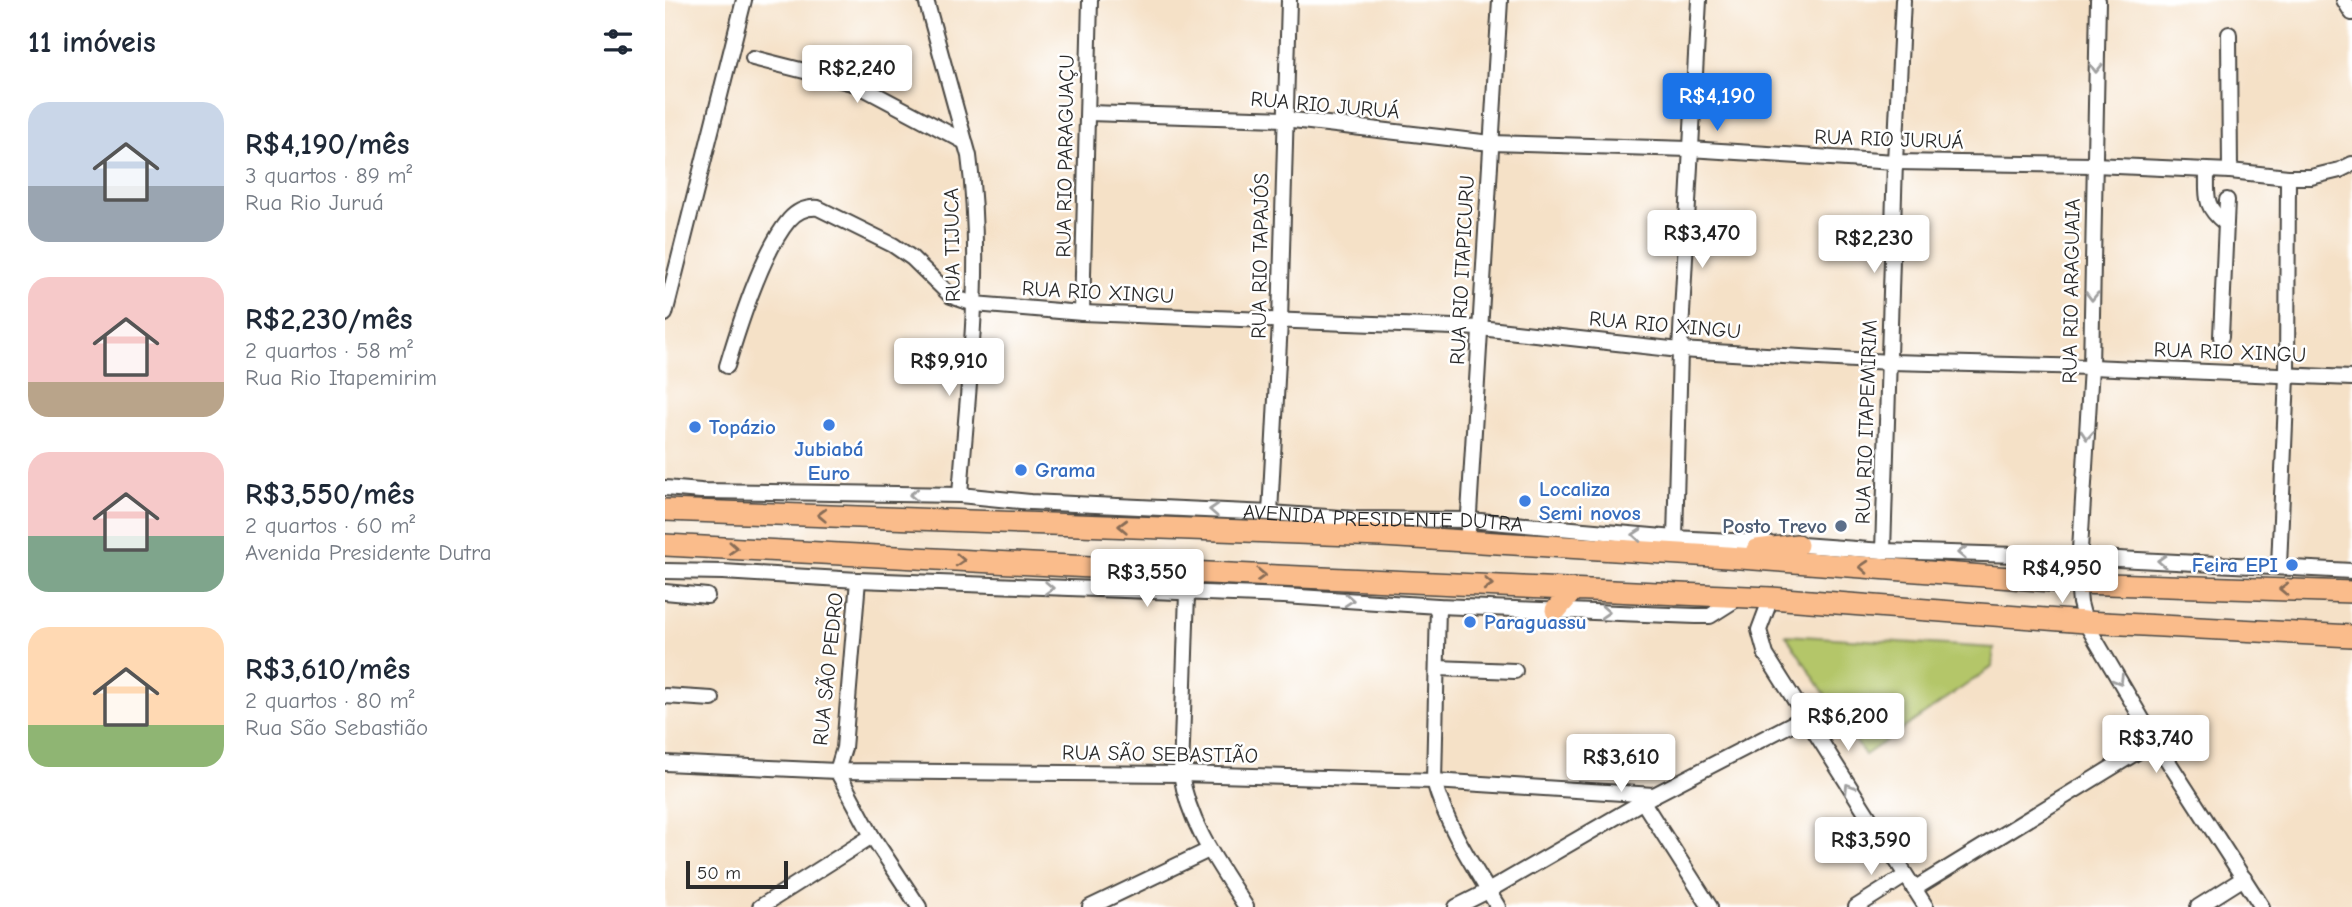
<!DOCTYPE html>
<html lang="pt">
<head>
<meta charset="utf-8">
<style>
	body { margin:0; font-family:"Comic Neue",sans-serif; background:#f2f2f3; color:#1f2937; height:100vh; display:flex; flex-direction:column; font-size:26px; white-space:nowrap }
	* { box-sizing:border-box; margin:0 }
	p { font-size:23px; color:#747a83 }
	.icon { flex:none; width:38px; height:38px; fill:none; stroke:currentColor; stroke-width:2; stroke-linecap:round; stroke-linejoin:round }
	.map { position:relative; flex:1; overflow:hidden }
	.sheet { display:flex; flex-direction:column; background:#fff; width:665px }
	.sheet>* { flex:none }
	.scale { position:absolute; left:21px; bottom:18px; width:102px; box-sizing:border-box; padding-left:7px; border:4px solid #2b2b2b; border-top:0; font-size:19px; line-height:24px; white-space:nowrap; color:#2b2b2b; -webkit-text-stroke:5px #fff; paint-order:stroke }
	.price { position:absolute; translate:-50% -60px; padding:0 16px; border-radius:7px; background:#fff; color:#222; font-size:23px; line-height:46px; filter:drop-shadow(0 2px 4px #0008) }
	.price::after { content:''; position:absolute; left:50%; top:42px; width:21px; height:16px; margin-left:-10px; background:inherit; clip-path:polygon(0 0,100% 0,50% 100%) }
	.price.on { background:#1a73e8; color:#fff }
	ul { padding:0; list-style:none }
	li { display:flex; align-items:center; gap:21px; height:175px; padding:0 28px }
	li span { display:grid; place-items:center; flex:none; width:196px; height:140px; border-radius:21px; color:#555 }
	li>.icon { margin-inline-start:auto }
	span .icon { width:84px; height:84px; fill:#fffc; stroke-width:1 }
	li b { font-size:30px }
	h2 { display:flex; justify-content:space-between; align-items:center; height:84px; padding:0 28px; font-size:30px }
	main { display:flex; flex:1; min-height:0 }
	.map>svg:first-child { display:block }
	.green { fill:#b4c669; stroke:#70784a; stroke-width:2 }
	.lines { fill:none; stroke-linecap:round; stroke-linejoin:round }
	.minor-casing { stroke:#494642; stroke-width:18 }
	.highway-casing { stroke:#494642; stroke-width:24 }
	.minor { stroke:#fff; stroke-width:14 }
	.highway { stroke:#fabc8b; stroke-width:21 }
	.oneway { stroke:#a0a0a0 }
	.oneway2 { stroke:#886c56 }
	.shop-dot { fill:#3f7fe0; stroke:#fff; stroke-width:2.5 }
	.service-dot { fill:#5c6f8a; stroke:#fff; stroke-width:2.5 }
	.labels { text-anchor:middle; stroke-width:5; stroke-linejoin:round; paint-order:stroke }
	.street-label { font-size:21px; fill:#2b2b2b; stroke:#fff }
	.shop-label { font-size:21px; font-weight:bold; fill:#366cbe; stroke:#fff; text-anchor:start }
	.service-label { font-size:21px; font-weight:bold; fill:#4e5e75; stroke:#fff; text-anchor:end }
</style>
</head>
<body>
<main>
<section class="sheet">
<h2>11 imóveis<svg class="icon" aria-label="filters" viewBox="0 0 24 24"><path d="M4 7h16M4 17h16"/><circle cx="9" cy="7" r="2"/><circle cx="15" cy="17" r="2"/></svg></h2>
<ul>
<li><span style="background:linear-gradient(#c9d6e8 60%,#9aa5b1 0)"><svg class="icon" aria-label="home" viewBox="0 0 24 24"><path d="M3 11l9-7 9 7M6 9v11h12V9"/></svg></span><div><b>R$4,190/mês</b><p>3 quartos · 89 m²</p><p>Rua Rio Juruá</p></div></li>
<li><span style="background:linear-gradient(#f6c9c9 75%,#b9a48a 0)"><svg class="icon" aria-label="home" viewBox="0 0 24 24"><path d="M3 11l9-7 9 7M6 9v11h12V9"/></svg></span><div><b>R$2,230/mês</b><p>2 quartos · 58 m²</p><p>Rua Rio Itapemirim</p></div></li>
<li><span style="background:linear-gradient(#f6c9c9 60%,#7fa58c 0)"><svg class="icon" aria-label="home" viewBox="0 0 24 24"><path d="M3 11l9-7 9 7M6 9v11h12V9"/></svg></span><div><b>R$3,550/mês</b><p>2 quartos · 60 m²</p><p>Avenida Presidente Dutra</p></div></li>
<li><span style="background:linear-gradient(#ffd9b3 70%,#8fb573 0)"><svg class="icon" aria-label="home" viewBox="0 0 24 24"><path d="M3 11l9-7 9 7M6 9v11h12V9"/></svg></span><div><b>R$3,610/mês</b><p>2 quartos · 80 m²</p><p>Rua São Sebastião</p></div></li>
</ul>
</section>
<div class="map">
<svg width="1687" height="907" viewBox="0 0 1687 907">
	<rect width="100%" height="100%" fill="#fff"/>
	<filter id="ink" filterUnits="userSpaceOnUse"><feTurbulence type="fractalNoise" baseFrequency=".0143" numOctaves="2"/><feDisplacementMap in="SourceGraphic" scale="14" xChannelSelector="R" yChannelSelector="G"/><feConvolveMatrix kernelMatrix="1 2 1 2 8 2 1 2 1" color-interpolation-filters="sRGB"/></filter>
	<filter id="wash" filterUnits="userSpaceOnUse"><feTurbulence type="fractalNoise" baseFrequency=".00686" numOctaves="4" result="noise"/><feDisplacementMap in="SourceGraphic" scale="28" xChannelSelector="R" yChannelSelector="G"/><feGaussianBlur stdDeviation="1.57" result="paint"/><feColorMatrix in="noise" values="0 0 0 0 0 0 0 0 0 0 0 0 0 0 0 0 0 1.4 0 .05"/><feComposite in="paint" operator="in"/></filter>
	<g filter="url(#wash)">
		<rect width="100%" height="100%" fill="#f5e1c7"/>
		<path class="green" d="M1121,635L1329,648L1327,667L1200,755Z"/>
	</g>
	<g filter="url(#ink)">
		<g class="lines">
			<defs>
				<g id="minor">
					<path d="M261,0L304,156C319,268 303,383 295,495"/>
					<path d="M1433,0L1426,367L1413,583L1415,603L1420,622L1490,741L1597,907"/>
					<path d="M1679,0L1687,13"/>
					<path d="M1564,34L1565,171"/>
					<path d="M88,58L191,84L300,142"/>
					<path d="M423,113L619,119L826,143L1024,149L1230,162L1429,165L1565,171L1623,177H1646L1675,170L1687,164"/>
					<path d="M1542,172C1542,196 1539,207 1560,223"/>
					<path d="M417,313L425,0"/>
					<path d="M0,314L79,0"/>
					<path d="M1556,337L1562,200"/>
					<path d="M62,366C74,326 97,252 124,220C132,211 141,207 153,208L228,245L247,258L286,296L309,304L417,313L815,328L1015,350L1225,362L1426,367L1687,378"/>
					<path id="s1" d="M0,488L36,491L295,495L365,502L605,513L691,519L804,520L1010,538L1103,543"/>
					<path d="M605,513L615,322L624,0"/>
					<path d="M803,530L835,0"/>
					<path d="M1010,538L1015,350L1034,0"/>
					<path d="M1123,544L1218,551L1414,557L1687,571"/>
					<path d="M1218,551L1230,162L1238,0"/>
					<path d="M1614,566L1622,376L1623,177"/>
					<path d="M0,571L58,572L193,580L619,596L773,606L1031,616H1045L1075,597"/>
					<path d="M193,580L179,748L172,771L207,836L254,907"/>
					<path d="M0,592L42,596"/>
					<path d="M522,593L516,774C524,825 554,865 581,907"/>
					<path d="M1106,598L1094,630L1101,655L1261,907"/>
					<path d="M773,606L769,781C781,826 809,867 833,907"/>
					<path d="M772,668L850,671"/>
					<path d="M0,696L47,699"/>
					<path d="M0,763L172,771L516,774L769,781L989,795"/>
					<path d="M978,802L1045,907"/>
					<path d="M1249,889L1490,741"/>
					<path d="M95,907L207,836"/>
					<path d="M425,907L544,850"/>
					<path d="M791,907L823,891L989,795L1140,717"/>
					<path d="M1191,907L1240,876"/>
					<path d="M1533,907L1579,878"/>
				</g>
				<path id="highway" d="M0,510L717,536L1048,556L1413,583L1687,592
					M0,545L522,572L1106,598L1420,622L1687,636
					M1092,550L1132,545
					M891,610L909,589"/>
			</defs>
			<use href="#minor" class="minor-casing"/>
			<use href="#highway" class="highway-casing"/>
			<use href="#minor" class="minor"/>
			<use href="#highway" class="highway"/>
		</g>
		<defs><path id="oneway-chevron" d="M-2-3.5L2.5 0L-2 3.5" fill="none" stroke-width="1.6" stroke-linecap="round" stroke-linejoin="round" transform="scale(1.75)"/></defs>
		<g class="oneway">
			<use href="#oneway-chevron" transform="translate(1431 68) rotate(91)"/>
			<use href="#oneway-chevron" transform="translate(1427 296) rotate(91)"/>
			<use href="#oneway-chevron" transform="translate(1422 435) rotate(94)"/>
			<use href="#oneway-chevron" transform="translate(249 495) rotate(-179)"/>
			<use href="#oneway-chevron" transform="translate(549 510) rotate(-177)"/>
			<use href="#oneway-chevron" transform="translate(972 535) rotate(-175)"/>
			<use href="#oneway-chevron" transform="translate(1297 553) rotate(-178)"/>
			<use href="#oneway-chevron" transform="translate(1497 561) rotate(-177)"/>
			<use href="#oneway-chevron" transform="translate(384 588) rotate(2)"/>
			<use href="#oneway-chevron" transform="translate(684 600) rotate(4)"/>
			<use href="#oneway-chevron" transform="translate(940 612) rotate(3)"/>
			<use href="#oneway-chevron" transform="translate(1454 680) rotate(59)"/>
			<use href="#oneway-chevron" transform="translate(1184 788) rotate(-122)"/>
		</g>
		<g class="oneway2">
			<use href="#oneway-chevron" transform="translate(157 515) rotate(-178)"/>
			<use href="#oneway-chevron" transform="translate(458 526) rotate(-178)"/>
			<use href="#oneway-chevron" transform="translate(68 548) rotate(3)"/>
			<use href="#oneway-chevron" transform="translate(295 560) rotate(3)"/>
			<use href="#oneway-chevron" transform="translate(1199 567) rotate(-176)"/>
			<use href="#oneway-chevron" transform="translate(596 575) rotate(2)"/>
			<use href="#oneway-chevron" transform="translate(823 584) rotate(3)"/>
			<use href="#oneway-chevron" transform="translate(1619 589) rotate(-178)"/>
		</g>
	</g>
	<g class="shop-dot">
		<circle cx="164" cy="425" r="7"/>
		<circle cx="30" cy="427" r="7"/>
		<circle cx="356" cy="470" r="7"/>
		<circle cx="860" cy="501" r="7"/>
		<circle cx="1627" cy="565" r="7"/>
		<circle cx="805" cy="622" r="7"/>
	</g>
	<circle class="service-dot" cx="1176" cy="526" r="7"/>
	<g class="labels">
		<g class="street-label">
			<text transform="translate(660 105) rotate(5)" y="7">RUA RIO JURUÁ</text>
			<text transform="translate(1224 139) rotate(2)" y="7">RUA RIO JURUÁ</text>
			<text transform="translate(400 156) rotate(-89)" y="7">RUA RIO PARAGUAÇU</text>
			<text transform="translate(287 245) rotate(-91)" y="7">RUA TIJUCA</text>
			<text transform="translate(595 256) rotate(-89)" y="7">RUA RIO TAPAJÓS</text>
			<text transform="translate(797 270) rotate(-87)" y="7">RUA RIO ITAPICURU</text>
			<text transform="translate(1406 291) rotate(-89)" y="7">RUA RIO ARAGUAIA</text>
			<text transform="translate(433 292) rotate(3)" y="7">RUA RIO XINGU</text>
			<text transform="translate(1000 325) rotate(5)" y="7">RUA RIO XINGU</text>
			<text transform="translate(1565 352) rotate(2)" y="7">RUA RIO XINGU</text>
			<text transform="translate(1201 422) rotate(-88)" y="7">RUA RIO ITAPEMIRIM</text>
			<text dy="7" stroke="none"><textPath href="#s1" startOffset="719">AVENIDA PRESIDENTE DUTRA</textPath></text>
			<text transform="translate(163 669) rotate(-84)" y="7">RUA SÃO PEDRO</text>
			<text transform="translate(495 754) rotate(1)" y="7">RUA SÃO SEBASTIÃO</text>
		</g>
		<g class="shop-label">
			<text x="44" y="434">Topázio</text>
			<text x="164" y="456" text-anchor="middle">Jubiabá<tspan x="164" dy="24">Euro</tspan></text>
			<text x="370" y="477">Grama</text>
			<text x="874" y="496">Localiza<tspan x="874" dy="24">Semi novos</tspan></text>
			<text x="1613" y="572" text-anchor="end">Feira EPI</text>
			<text x="819" y="629">Paraguassu</text>
		</g>
		<g class="service-label">
			<text x="1162" y="533">Posto Trevo</text>
		</g>
	</g>
</svg>
<div class="scale">50 m</div>
<b class="price" style="left:192px;top:105px">R$2,240</b>
<b class="price on" style="left:1052px;top:133px">R$4,190</b>
<b class="price" style="left:1037px;top:270px">R$3,470</b>
<b class="price" style="left:1209px;top:275px">R$2,230</b>
<b class="price" style="left:284px;top:398px">R$9,910</b>
<b class="price" style="left:1397px;top:605px">R$4,950</b>
<b class="price" style="left:482px;top:609px">R$3,550</b>
<b class="price" style="left:1183px;top:753px">R$6,200</b>
<b class="price" style="left:1491px;top:775px">R$3,740</b>
<b class="price" style="left:956px;top:794px">R$3,610</b>
<b class="price" style="left:1206px;top:877px">R$3,590</b>
</div>
</main>
</body>
</html>
